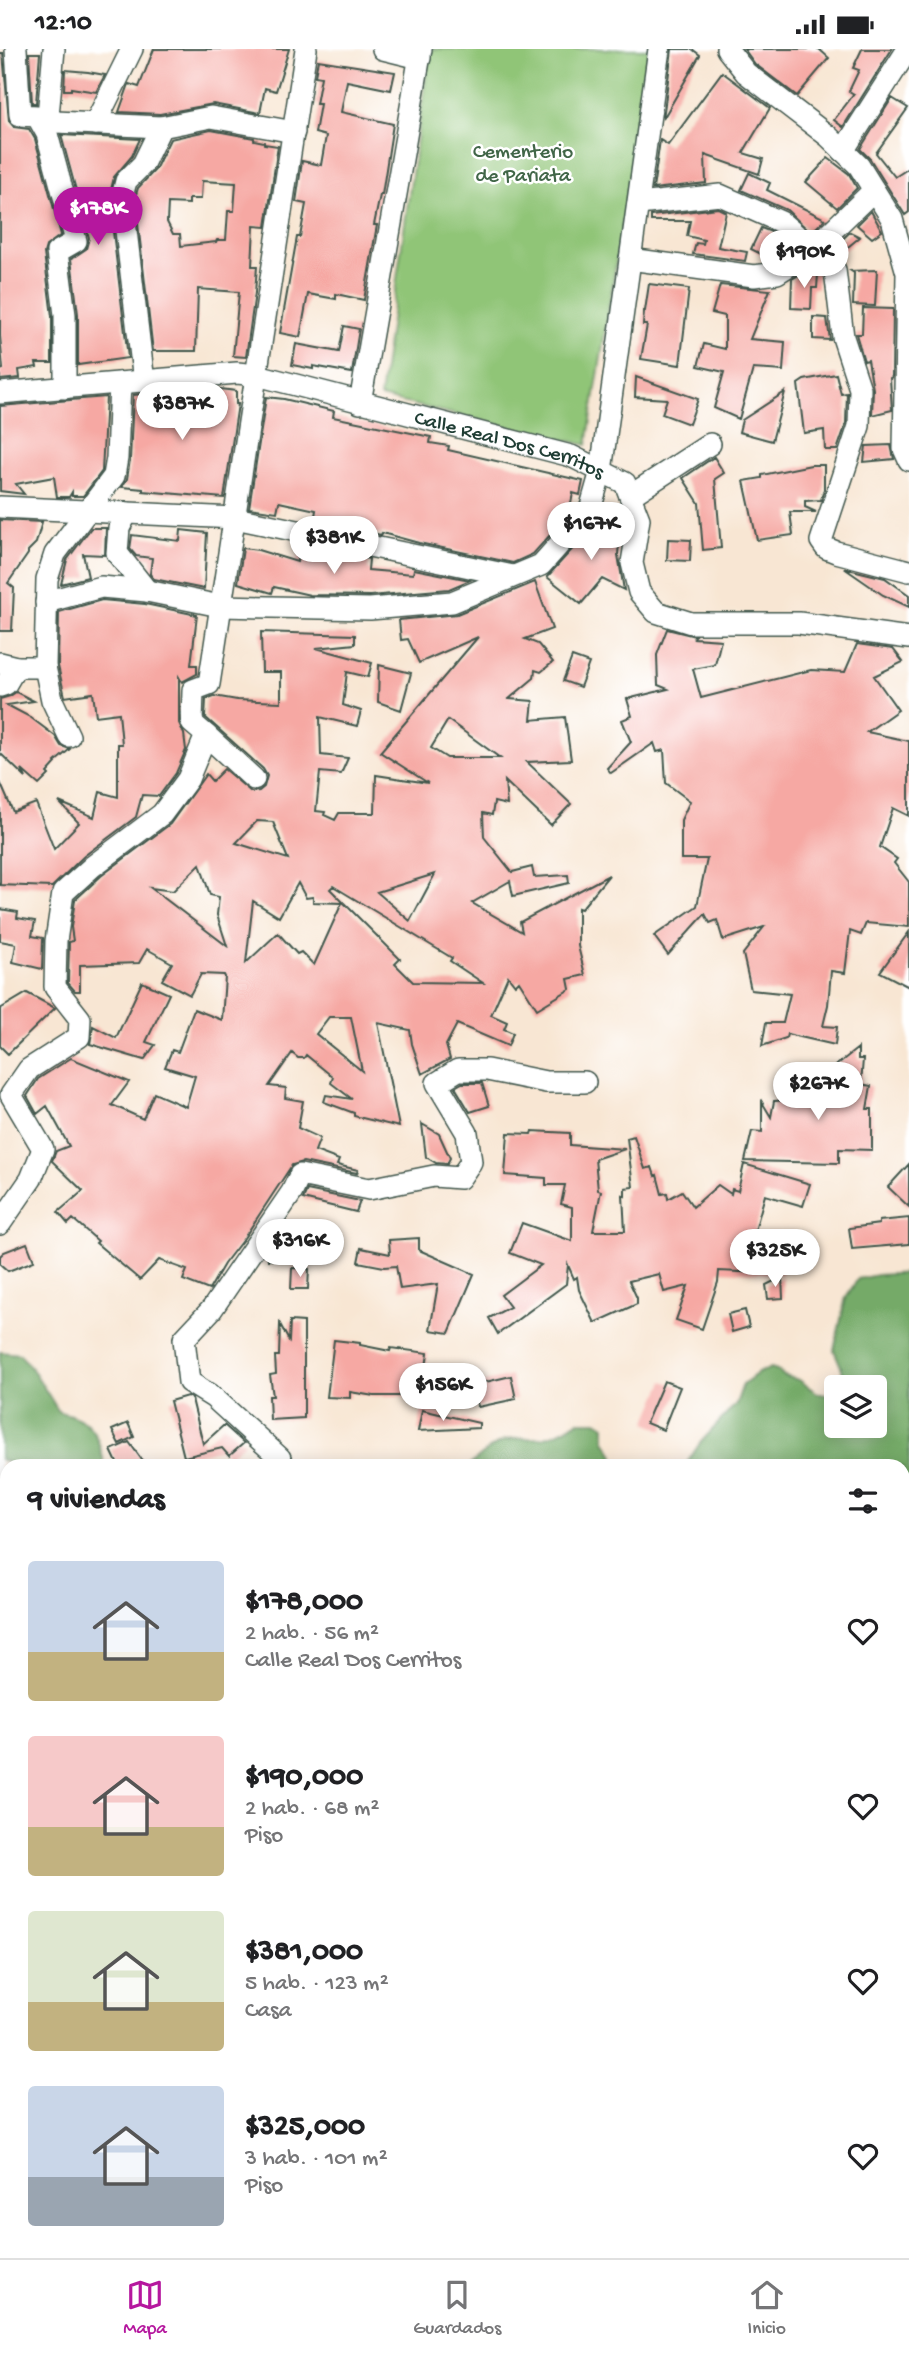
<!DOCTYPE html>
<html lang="es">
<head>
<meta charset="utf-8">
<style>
	body { margin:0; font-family:"Gochi Hand",sans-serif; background:#f6f6f6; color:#202124; height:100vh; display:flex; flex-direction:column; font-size:26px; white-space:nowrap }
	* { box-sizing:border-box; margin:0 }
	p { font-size:23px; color:#757577 }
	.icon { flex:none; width:38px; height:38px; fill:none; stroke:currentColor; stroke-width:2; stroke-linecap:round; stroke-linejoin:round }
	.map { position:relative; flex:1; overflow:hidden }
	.details { position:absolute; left:0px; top:1410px; width:910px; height:800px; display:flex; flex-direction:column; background:#fff; border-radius:21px 21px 0 0; box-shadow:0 4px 18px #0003 }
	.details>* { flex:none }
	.tools { position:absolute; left:824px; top:1326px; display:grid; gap:14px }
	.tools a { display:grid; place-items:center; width:63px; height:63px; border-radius:7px; background:#fff; box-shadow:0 4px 18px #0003; font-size:35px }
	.price { position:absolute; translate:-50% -60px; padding:0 16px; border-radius:24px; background:#fff; color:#222; font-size:23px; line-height:46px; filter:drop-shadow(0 2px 4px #0008) }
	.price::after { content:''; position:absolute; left:50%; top:42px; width:21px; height:16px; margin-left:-10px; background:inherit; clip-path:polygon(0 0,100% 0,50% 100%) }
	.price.current { background:#b5179e; color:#fff }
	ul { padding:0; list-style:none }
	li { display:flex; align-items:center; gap:21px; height:175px; padding:0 28px }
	li span { display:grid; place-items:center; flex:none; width:196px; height:140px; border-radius:7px; color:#555 }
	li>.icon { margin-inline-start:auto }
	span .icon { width:84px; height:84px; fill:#fffc; stroke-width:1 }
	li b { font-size:30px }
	h2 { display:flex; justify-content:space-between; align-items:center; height:84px; padding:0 28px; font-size:30px }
	.status { display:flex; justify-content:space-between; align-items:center; height:49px; padding:0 35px; background:#fff; direction:ltr }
	.status svg { height:19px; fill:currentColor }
	.tabs { display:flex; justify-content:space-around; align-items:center; height:98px; border-top:2px solid #e0e0e0; background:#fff; font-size:19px; color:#757577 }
	.tabs a { display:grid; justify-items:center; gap:4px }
	.tabs .current { color:#b5179e }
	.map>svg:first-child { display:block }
	.green { fill:#90c577; stroke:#588156; stroke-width:2 }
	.forest { fill:#74aa68; stroke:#4a744e; stroke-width:2 }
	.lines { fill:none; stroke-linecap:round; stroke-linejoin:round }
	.stream { stroke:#62bde0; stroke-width:5 }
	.building { fill:#f6a8a3; fill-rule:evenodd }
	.minor-casing { stroke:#40564c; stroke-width:24 }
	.minor { stroke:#fff; stroke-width:21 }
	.labels { text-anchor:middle; stroke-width:5; stroke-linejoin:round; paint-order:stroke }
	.park-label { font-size:21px; fill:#416648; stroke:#fff }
	.street-label { font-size:21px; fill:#1f3d34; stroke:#fff }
</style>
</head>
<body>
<div class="status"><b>12:10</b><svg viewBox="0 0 49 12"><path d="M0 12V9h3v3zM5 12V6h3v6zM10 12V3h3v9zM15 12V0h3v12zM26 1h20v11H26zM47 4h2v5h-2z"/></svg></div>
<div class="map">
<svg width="909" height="2209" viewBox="0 0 909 2209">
	<rect width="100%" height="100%" fill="#fff"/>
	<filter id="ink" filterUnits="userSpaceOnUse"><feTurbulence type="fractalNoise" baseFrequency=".0143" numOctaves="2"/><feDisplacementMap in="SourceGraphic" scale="14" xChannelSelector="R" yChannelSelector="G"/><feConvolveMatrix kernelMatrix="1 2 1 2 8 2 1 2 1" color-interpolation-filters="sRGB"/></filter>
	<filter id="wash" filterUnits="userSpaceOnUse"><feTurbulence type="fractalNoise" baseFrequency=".00686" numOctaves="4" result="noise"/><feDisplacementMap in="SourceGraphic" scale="28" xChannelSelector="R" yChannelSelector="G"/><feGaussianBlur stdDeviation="1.57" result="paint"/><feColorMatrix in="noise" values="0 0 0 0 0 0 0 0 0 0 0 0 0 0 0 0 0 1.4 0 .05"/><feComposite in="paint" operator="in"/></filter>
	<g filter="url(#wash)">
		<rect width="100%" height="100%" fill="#f8e6d3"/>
		<path class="green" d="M430,0H650L587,396L380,348Z"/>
		<path class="forest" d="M909,1224V1872L903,1882V1418L685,1417L700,1394L736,1355L743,1335L758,1324L771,1319L777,1321L784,1327L799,1331L817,1344L836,1348V1377H875V1339H844L842,1320L834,1301L846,1248L858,1230L877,1226Z
			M0,1303L20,1305L35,1324L59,1363C94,1370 97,1386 105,1417H16L0,1410Z
			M579,1372H597L605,1377V1392L614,1406L613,1413L609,1417H469C480,1408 490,1397 504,1392C516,1388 526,1390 538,1389C553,1388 566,1379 579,1372Z
			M7,1702V2203H903V1997L909,1989V2209H0V1705Z"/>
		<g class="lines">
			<path class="stream" d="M903,2188L909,2184
				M873,2209L880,2203"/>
		</g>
		<g id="blocks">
			<path class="building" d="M154,0H289L276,42L265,39L260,64L213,55L160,65L119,63L129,35L139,38Z
				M672,0H692L700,6L663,70Z
				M744,0H819L829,9L797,47L755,15Z
				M862,0H892L843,78L834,71L854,45L849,42L859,21L853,19Z
				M0,4H3L9,72L14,78L29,80L35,90L61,186L46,197L44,204L52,267V314H36L37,318L19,321L20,329L0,331V321L3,320L0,287Z
				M29,4H40L36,54H32Z
				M318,11L395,23L391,41L347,32L341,63L393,75L382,146H380L374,176H377L364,251L336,245V250L308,245L300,288L280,284L297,188H300L306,155L296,153L302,112L321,116L326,87L315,84L320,55H316L321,28L315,27Z
				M65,21L88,23L105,26L96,43L71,39V41H64Z
				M722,23L770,59L743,104L763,110L759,125L705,106L706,134L653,140L660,91L668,96Z
				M892,49L908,59L876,104L895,128L909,119V163L905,166L870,110L860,100Z
				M211,81L254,89V91L264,93V95L278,97L266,178L254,177L252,217H257L255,244L246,308L233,307L239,243L198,240L196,302H153L135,149L138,139L155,121L170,90ZM202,132L236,134L234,162H228L226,191H217L216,193L181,197L180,185H173L167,173L168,154L189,155V150H201Z
				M61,86L140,90L132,107L114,128L109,149L128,309L78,316V265L71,210L86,200L89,189Z
				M828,109L849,125L857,139L837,159L806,133Z
				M749,124L770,134L767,141L825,170L811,184L787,161L741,141Z
				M718,159L726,163L718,198L747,203L745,212L693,205L696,194L703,195L704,191L687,187L690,172H651V167Z
				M871,162L882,182L872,189L857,176Z
				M761,179L774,184L784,193L777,208L773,211L751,200Z
				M850,183L860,188L837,207L830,202Z
				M809,220L818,225L817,239H812L811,260L791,259L792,230Z
				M877,221L875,257L853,256L854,224L851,222Z
				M649,235L689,240L680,316L641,310L647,276H643L644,262H645Z
				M720,236L770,241L750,290L785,293L783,322L753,320L739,370L714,359L724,323L698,317L704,295L725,300V267L712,264Z
				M863,259L893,260L892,328L890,329L892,361L872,366L873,340L868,311L864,312L856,285H862Z
				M813,268L827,269L830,291L813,290Z
				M344,277L359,280L352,324L313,317V320L292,316L296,295L339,303Z
				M836,325L841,345L847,344L846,375L837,401H825L824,381L804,384L798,335L804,331Z
				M636,328L698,350L689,375L662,365L667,350L635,348Z
				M212,339L236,342V355H238L224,449L143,442V440L122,438L127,430L130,411L133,346Z
				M785,343L772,392L739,383L742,371Z
				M106,348L102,422L83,447H72V443L69,448H57L54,428L16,435L24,445L0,442V357Z
				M266,348L284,350L334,362L333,368L431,388L430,394L449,397L448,401L583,432L580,446L573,444L569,465L533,505L513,514L419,494L382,484L381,486L347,479L348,472L315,467L316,461L279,453L277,463L249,459Z
				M891,396L894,410L864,413L866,397Z
				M714,408L724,424L715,430L721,499L703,501L699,454L683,429Z
				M811,416H824V440L821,451L805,452V458L816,463H790L793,486L757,491L744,432L762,429V426Z
				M621,469L618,506L624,541L602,530L581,555L547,528L597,473Z
				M0,471L42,473L36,494L28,502V505L8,534L14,539L12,582H0Z
				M91,479H106L105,506L83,505L88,528L61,535L67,511Z
				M181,481L207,484L204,540L154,530L150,525L152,509L136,507L130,500L132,486L180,492Z
				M668,490L691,491L690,512L667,511Z
				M243,499L258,501L297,513L298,506L319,509L321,500L369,510L368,521L413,525L414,520L470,531L449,540L370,547L310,546L274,538L272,544L238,534Z
				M844,519L885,529L909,546V558L883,546Z
				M535,533L552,580L525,590L538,595L553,613L541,623L535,621L534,629L509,650L533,652L531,671L565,668L571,711L527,713L571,755L551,776L505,732L507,756L494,753L492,766L483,764L484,788L512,823L532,818L534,828L568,826L569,834L513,847L510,832L472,854L522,883L520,873L609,826L581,860L578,859V897L585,926L568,930L570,940L537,960L519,932L515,936L508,927L491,966L507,973L504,980L513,984L508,997L457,975L446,996L450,1010L422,1025L412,995L410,981L378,974L399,1078L354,1067V1064L324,1053L326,1046L352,1050L331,1034L333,1028L306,1006L304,1009H298L292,1004L269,1037L286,1039L285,1049L303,1052L298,1079L320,1089L315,1102L339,1111L337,1116L358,1121L357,1124L303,1113L292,1116L244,1189L224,1215L209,1241L183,1231L187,1221L159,1211L140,1231L96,1194L98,1192L73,1170L68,1175L58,1163L83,1142L52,1112L56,1102L69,1097L47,1057L37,1065L27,1047L38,1030L71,1009L129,1033L112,1056L143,1070L154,1044L186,1058L195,1027L165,1018L172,1001L178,1003L194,960L222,971L225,928L224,926L201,925L190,946L162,931L172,914L147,900L139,914L80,916V942H75L68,934L69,893L73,892L71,878L75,851L101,827L170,775L206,725L212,732L224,720L251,743L259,742L264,738L267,727L263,720L205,668L206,650L214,647L237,651L281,653V623H262L261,583L355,586V595L316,599L372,614L368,628L347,623L343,656L361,662L357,677L320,668L321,706L348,709L341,725L320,723L316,762L325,763L324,766L335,771L339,764H375L376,726L428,734L380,703L478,588L419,614L408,590L401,591L399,571L457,565ZM448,671L500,709H447L431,699ZM257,772L273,773L288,810L236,794ZM200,815L210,846L219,848L217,866L227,897L151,839L173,842ZM435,825L410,872L377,843ZM298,834L306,849L313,848V853L342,854L314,916L301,903L297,905L278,884L246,914L253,852L279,868ZM333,837L452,909L450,912L483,934L413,933L395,915L400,910L330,840ZM329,968H351L362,1022L316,985Z
				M102,551L145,555L197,566L191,616H197V625L182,633L179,628V674L184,685L186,701L176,724L159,747L142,746L136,768L84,807L52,838L0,836V733L13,763L36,754L54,800L79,774L59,753L94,768L100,743L118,748V695H122L119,664L96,667L93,644L65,648L58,617L59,563Z
				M667,580L695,587L694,589L721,591L715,616L693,620L701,649L811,621L845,623L857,595L893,600L903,613L874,627L898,661L867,683L909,692V767L893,759L880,798L897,810L894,814L909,833V878L866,874L861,886L850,882L845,924L831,922L828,956L823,977L837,978L835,996L787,985L786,989L762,997L766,974H783L790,945L751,941L743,905L764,878L723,891L717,871L710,874L705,865L668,906L654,887L697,857L707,810H681V771L690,752L666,734L664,701L657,703L654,694L611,724L607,719L631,693L622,671L632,667L627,650L668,640L658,636L657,606Z
				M572,608L589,614L580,638L563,632Z
				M379,616L411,624L401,661L378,653Z
				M16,643L34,652L7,656L30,668L55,687L61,697L70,700L55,713L56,714L47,724L49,726L39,736L22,721L26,729L0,704V650L10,647Z
				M0,860L18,863L17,869L35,872L32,887L43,889L42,920L13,913L16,895L0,892Z
				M909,883V938L880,923Z
				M142,933L169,945L146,993L155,996L144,1011L90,995L93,977L116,989Z
				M27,944L55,959L8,1005L0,997V960Z
				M858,999V1010H863L861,1035L871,1037L867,1060H872V1101L839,1100V1114L745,1112L752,1082L762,1083V1053L771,1068L774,1052L790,1051L821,1059L827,1030H830L834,1018Z
				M462,1034H482L489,1057L470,1063L455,1038Z
				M422,1075L439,1085L450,1109L447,1115L436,1114L426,1108Z
				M532,1082L570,1084V1096L625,1100L595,1110L598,1141L601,1142L593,1182H625L623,1146L625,1147V1139L633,1138L627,1089L634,1087L645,1120L652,1118L655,1127L657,1126L662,1145L667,1144L668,1150L682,1142L693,1158L718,1136L731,1145L732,1140L738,1142L744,1115L810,1135L803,1157L765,1146L751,1196L781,1194L782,1225L719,1222L718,1233L702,1280L676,1271L688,1237L664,1243L659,1225L629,1232L637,1249V1255L595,1274L579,1241L577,1228L574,1230L568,1216L566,1235L498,1285L489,1269L510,1258L501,1246L541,1216L510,1204L522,1174L572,1192V1158L561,1155L565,1136H546V1129L505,1126L508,1084L531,1085Z
				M909,1115V1158L888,1138Z
				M307,1141L360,1152L356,1163L303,1150Z
				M909,1169V1195L852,1200L849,1179L879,1175V1172Z
				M300,1185L301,1210L268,1211L267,1203L278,1187Z
				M419,1189V1201L474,1225L449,1284L430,1281L438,1235L400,1240L396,1217L384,1218L358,1213L361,1199L390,1205L389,1191Z
				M27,1194L34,1212L8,1222L0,1215V1207L4,1203Z
				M292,1219L309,1220L308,1240H291Z
				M782,1228L783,1249L768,1250L766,1236Z
				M745,1261L749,1278L732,1283L728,1265Z
				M290,1272L304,1273V1369L270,1371L269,1347H273L270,1326L276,1325L275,1307H279L280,1275L289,1292Z
				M334,1291L360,1294V1296L390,1302L391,1299L428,1304L422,1347H374L350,1343V1349L327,1348Z
				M511,1327L516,1350L478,1358L473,1336Z
				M664,1332L680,1338L663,1381L646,1374Z
				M187,1347L192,1350L203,1395L224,1376L244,1394L229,1407L222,1399L184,1408L170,1352Z
				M422,1361L479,1374V1379L418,1382Z
				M128,1374L134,1388L119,1395L112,1381Z
				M129,1393L147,1418H119L111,1401Z"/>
		</g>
	</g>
	<g filter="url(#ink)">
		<use href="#blocks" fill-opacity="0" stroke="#40564c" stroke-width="2"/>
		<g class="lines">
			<defs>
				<g id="minor">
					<path d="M16,0L20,66L37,67L47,85L76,192L57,203L65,266V339"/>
					<path d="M54,0L48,67L56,73L161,78L211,68L294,83"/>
					<path d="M383,0L420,9"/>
					<path d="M727,0L746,24L828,87L859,117L892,170L907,224L904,400L909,411"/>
					<path d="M95,75L132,0"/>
					<path d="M843,102L908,0"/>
					<path d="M639,155L720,146L781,173L795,185L809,204L835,221L843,288L860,340L859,377L821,492L826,499L836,503L909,522"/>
					<path d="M630,210L754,227L777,224L809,204L874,141"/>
					<path d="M144,333L122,148L126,132L143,115L161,78"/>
					<path id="s1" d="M0,344L237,324L257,326L571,407L625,434L639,470L632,514L639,543L656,563L691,574H799L909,589"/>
					<path d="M360,354L421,0"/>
					<path d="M630,447L710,395"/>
					<path d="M0,458L235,469L513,527"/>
					<path d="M127,464L119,479L117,504L147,542"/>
					<path d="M46,553L101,538L147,542L220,557L370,560L452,553L541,516L590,461L601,422L659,0"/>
					<path d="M0,614L16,618H45"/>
					<path d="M0,637L6,635L16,618"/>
					<path d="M206,686L254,730"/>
					<path d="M69,687L52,651L45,618L47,530L55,505L114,427L117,409L120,334"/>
					<path d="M0,1175L31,1130L43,1100L11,1046L29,1020L79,988L80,970L55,938L56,892L63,844L93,817L162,765L188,730L206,686L192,674L193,641L209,635L306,0"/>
					<path d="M283,1418L280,1409L213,1348L189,1333L184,1290L212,1260L292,1143L300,1126L369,1140L434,1127L460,1129L471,1113L467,1084L437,1034L458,1021H487L546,1033H585"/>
					<path d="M0,1505L7,1509"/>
					<path d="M0,1941L7,1935"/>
				</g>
			</defs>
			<use href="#minor" class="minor-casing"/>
			<use href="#minor" class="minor"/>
		</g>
	</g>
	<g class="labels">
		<g class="park-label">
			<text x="523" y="108">Cementerio<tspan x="523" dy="24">de Pariata</tspan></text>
		</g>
		<g class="street-label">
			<text dy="7" stroke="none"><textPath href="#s1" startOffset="520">Calle Real Dos Cerritos</textPath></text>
		</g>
	</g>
</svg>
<div class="tools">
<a><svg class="icon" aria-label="layers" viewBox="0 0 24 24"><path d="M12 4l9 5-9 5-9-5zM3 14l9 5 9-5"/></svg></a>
</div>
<b class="price current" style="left:98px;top:198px">$178K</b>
<b class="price" style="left:804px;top:241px">$190K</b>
<b class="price" style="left:182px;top:393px">$387K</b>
<b class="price" style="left:591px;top:513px">$167K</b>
<b class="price" style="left:334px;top:527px">$381K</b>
<b class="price" style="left:818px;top:1073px">$267K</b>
<b class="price" style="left:300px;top:1230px">$316K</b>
<b class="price" style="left:775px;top:1240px">$325K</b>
<b class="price" style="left:443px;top:1374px">$156K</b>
<section class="details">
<h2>9 viviendas<svg class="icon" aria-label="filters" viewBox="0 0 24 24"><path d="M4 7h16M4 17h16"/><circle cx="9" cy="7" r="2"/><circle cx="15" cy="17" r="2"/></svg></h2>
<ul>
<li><span style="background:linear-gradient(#c9d6e8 65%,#c2b280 0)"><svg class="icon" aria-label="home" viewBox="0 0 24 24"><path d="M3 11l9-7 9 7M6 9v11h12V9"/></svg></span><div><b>$178,000</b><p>2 hab. · 56 m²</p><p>Calle Real Dos Cerritos</p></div><svg class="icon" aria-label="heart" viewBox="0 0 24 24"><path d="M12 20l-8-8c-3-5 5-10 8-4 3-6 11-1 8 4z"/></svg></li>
<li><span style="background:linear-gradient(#f6c9c9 65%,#c2b280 0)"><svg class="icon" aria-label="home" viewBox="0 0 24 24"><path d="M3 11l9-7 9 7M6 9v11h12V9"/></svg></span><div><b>$190,000</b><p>2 hab. · 68 m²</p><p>Piso</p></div><svg class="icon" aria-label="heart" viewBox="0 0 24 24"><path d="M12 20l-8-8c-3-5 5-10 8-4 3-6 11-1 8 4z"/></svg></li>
<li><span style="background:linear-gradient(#dfe7d0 65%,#c2b280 0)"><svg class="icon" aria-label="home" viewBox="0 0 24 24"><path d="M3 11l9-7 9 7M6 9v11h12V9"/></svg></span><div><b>$381,000</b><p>5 hab. · 123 m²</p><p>Casa</p></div><svg class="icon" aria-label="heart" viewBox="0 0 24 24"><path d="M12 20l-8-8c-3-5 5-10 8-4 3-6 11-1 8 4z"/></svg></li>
<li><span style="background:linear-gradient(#c9d6e8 65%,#9aa5b1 0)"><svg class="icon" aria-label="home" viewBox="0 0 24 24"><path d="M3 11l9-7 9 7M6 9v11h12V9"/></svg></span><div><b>$325,000</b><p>3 hab. · 101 m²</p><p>Piso</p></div><svg class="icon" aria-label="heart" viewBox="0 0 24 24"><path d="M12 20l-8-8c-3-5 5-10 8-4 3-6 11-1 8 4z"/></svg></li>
</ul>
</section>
</div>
<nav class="tabs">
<a class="current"><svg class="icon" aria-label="map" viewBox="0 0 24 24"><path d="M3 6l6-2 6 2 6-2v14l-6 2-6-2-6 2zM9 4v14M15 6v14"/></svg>Mapa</a>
<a><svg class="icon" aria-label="saved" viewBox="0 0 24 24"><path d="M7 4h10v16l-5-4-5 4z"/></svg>Guardados</a>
<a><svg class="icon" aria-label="home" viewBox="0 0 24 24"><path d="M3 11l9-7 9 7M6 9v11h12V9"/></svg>Inicio</a>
</nav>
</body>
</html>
